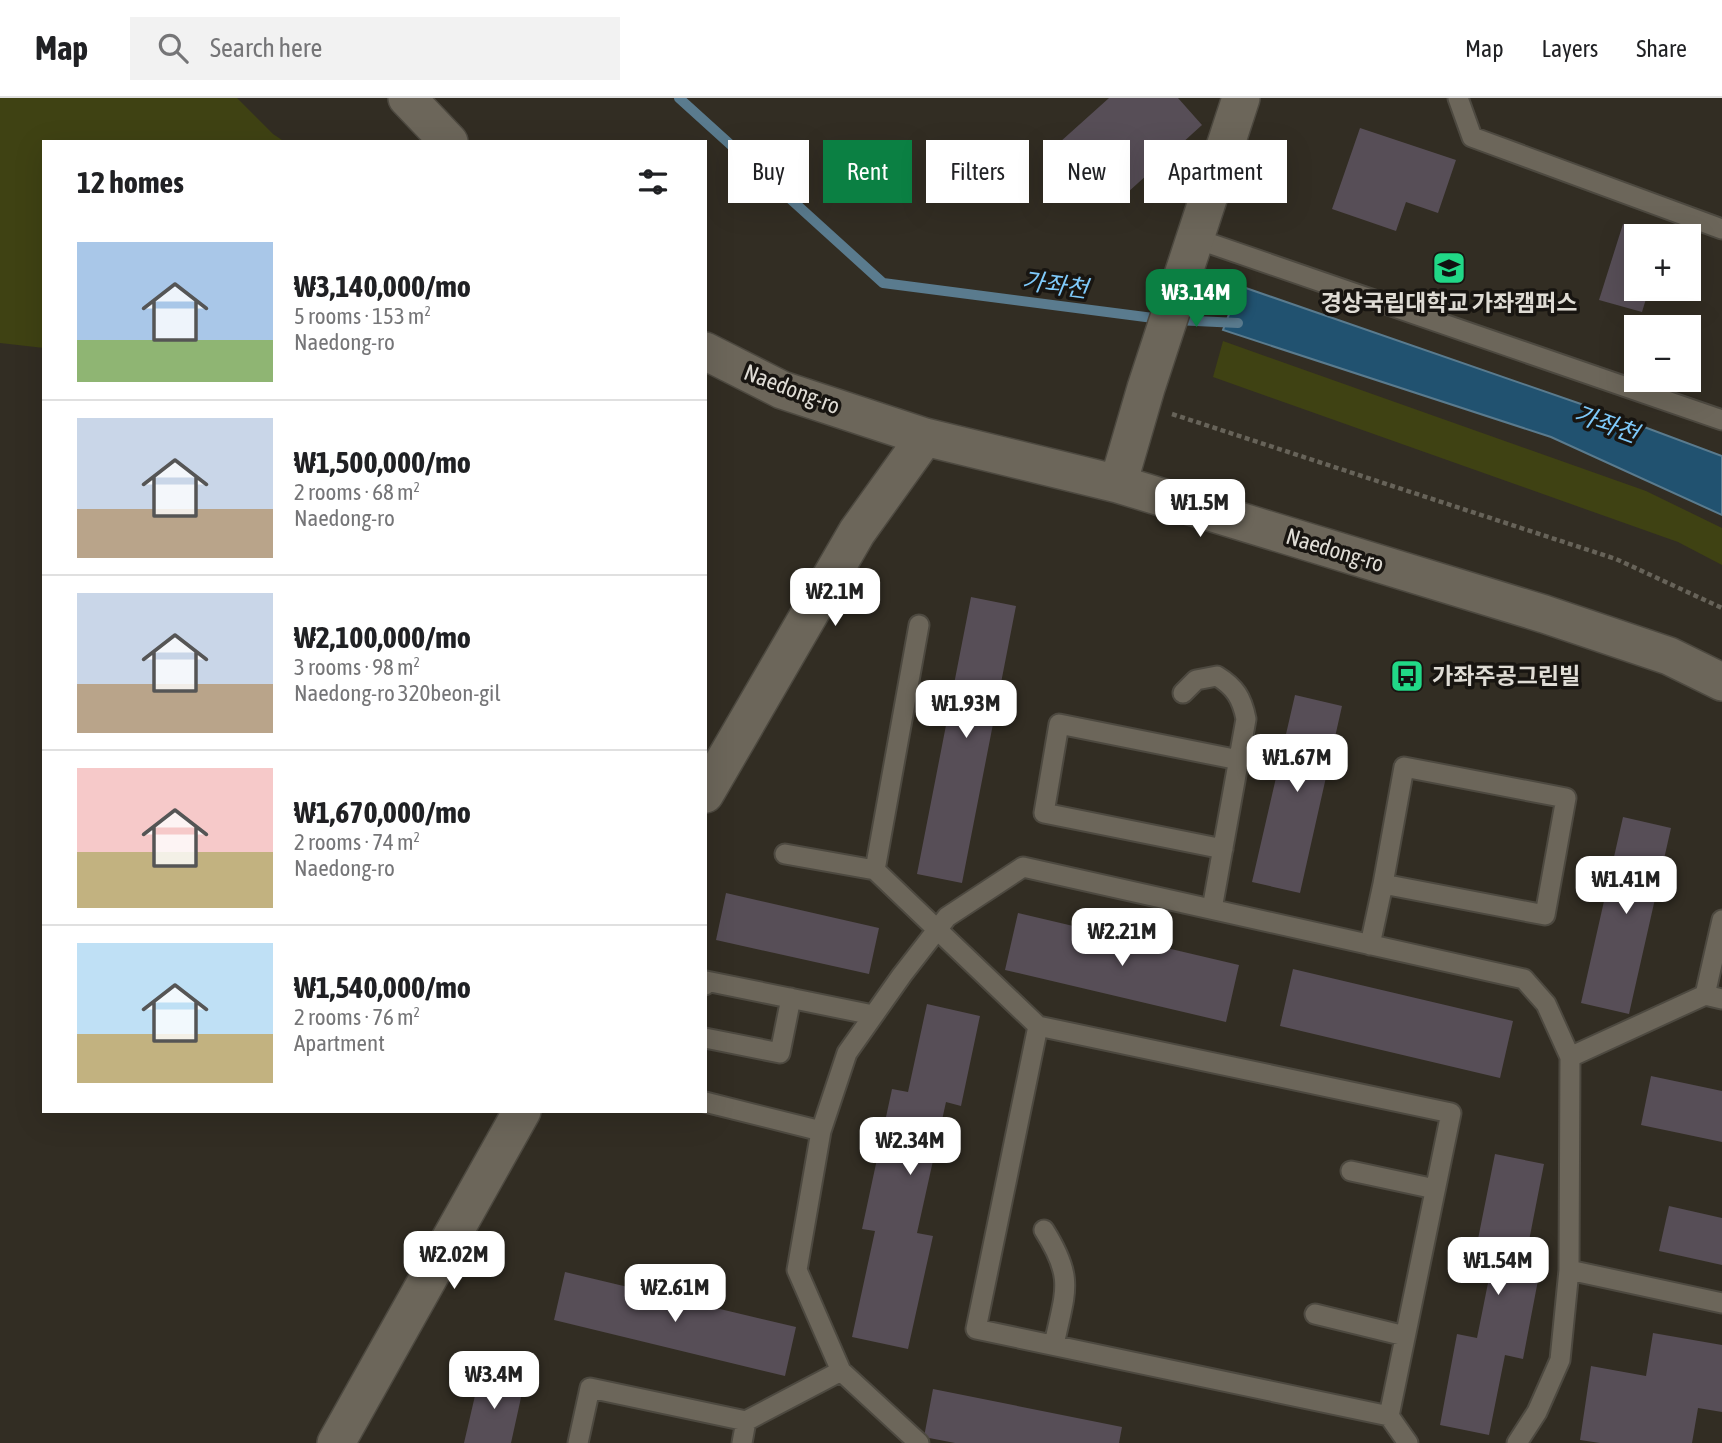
<!DOCTYPE html>
<html lang="en">
<head>
<meta charset="utf-8">
<style>
	body { margin:0; font-family:"Asap Condensed","Noto Sans KR",sans-serif; background:#f2f2f2; color:#202124; height:100vh; display:flex; flex-direction:column; font-size:26px; white-space:nowrap }
	* { box-sizing:border-box; margin:0 }
	p { font-size:23px; color:#757577 }
	.icon { flex:none; width:38px; height:38px; fill:none; stroke:currentColor; stroke-width:2; stroke-linecap:round; stroke-linejoin:round }
	.map { position:relative; flex:1; overflow:hidden }
	.details { position:absolute; left:42px; top:42px; width:665px; height:973px; display:flex; flex-direction:column; background:#fff; border-radius:0px; box-shadow:0 7px 28px #0002 }
	.details>* { flex:none }
	.guide { position:absolute; left:728px; top:42px; width:665px; height:63px; display:flex; gap:14px }
	.controls { position:absolute; left:1624px; top:126px; display:grid; gap:14px }
	.controls a { display:grid; place-items:center; width:77px; height:77px; border-radius:0px; background:#fff; box-shadow:0 7px 28px #0002; font-size:35px }
	.price { position:absolute; translate:-50% -60px; padding:0 16px; border-radius:14px; background:#fff; color:#222; font-size:23px; line-height:46px; filter:drop-shadow(0 2px 4px #0008) }
	.price::after { content:''; position:absolute; left:50%; top:42px; width:21px; height:16px; margin-left:-10px; background:inherit; clip-path:polygon(0 0,100% 0,50% 100%) }
	.price.active { background:#0b8043; color:#fff }
	ul { padding:0; list-style:none }
	li { display:flex; align-items:center; gap:21px; height:175px; padding:0 35px }
	li+li { border-top:2px solid #e0e0e0 }
	li span { display:grid; place-items:center; flex:none; width:196px; height:140px; border-radius:0px; color:#555 }
	li>.icon { margin-inline-start:auto }
	span .icon { width:84px; height:84px; fill:#fffc; stroke-width:1 }
	li b { font-size:30px }
	h2 { display:flex; justify-content:space-between; align-items:center; height:84px; padding:0 35px; font-size:30px }
	.tag { padding:0 24px; border-radius:0px; background:#fff; box-shadow:0 7px 28px #0002; font-size:24px; line-height:63px }
	.tag.active { background:#0b8043; color:#fff }
	header { display:flex; align-items:center; gap:42px; box-sizing:border-box; height:98px; padding:0 35px; background:#fff; border-bottom:2px solid #e0e0e0 }
	header strong { font-size:33px }
	nav { display:flex; gap:38px; margin-inline-start:auto; font-size:24px }
	.search { width:490px; height:63px; background:#f2f2f2; display:flex; align-items:center; gap:18px; box-sizing:border-box; padding:0 24px; border-radius:0px; color:#757577; font-size:26px }
	.map>svg:first-child { display:block }
	.green { fill:#3f4213 }
	.water { fill:#215270; stroke:#5a7b8e; stroke-width:2 }
	.lines { fill:none; stroke-linecap:round; stroke-linejoin:round }
	.stream { stroke:#5a7b8e; stroke-width:10 }
	.building { fill:#574e57 }
	.lane-casing { stroke:#4d4940; stroke-width:23 }
	.street-casing { stroke:#4d4940; stroke-width:40 }
	.path { stroke:#676359; stroke-width:4.5; stroke-dasharray:5 3.5; stroke-linecap:butt }
	.lane { stroke:#6c665a; stroke-width:19 }
	.street { stroke:#6c665a; stroke-width:37 }
	.labels { text-anchor:middle; stroke-width:7; stroke-linejoin:round; paint-order:stroke }
	.poi-label { font-size:23px; font-weight:bold; fill:#dfdcd5; stroke:#181511 }
	.street-label { font-size:23px; fill:#dfdcd5; stroke:#181511 }
	.water-label { font-size:24px; font-style:italic; fill:#7fcafb; stroke:#181511 }
</style>
</head>
<body>
<header>
<strong>Map</strong>
<div class="search"><svg class="icon" aria-label="search" viewBox="0 0 24 24"><circle cx="10" cy="10" r="6"/><path d="M15 15l6 6"/></svg>Search here</div>
<nav><a>Map</a><a>Layers</a><a>Share</a></nav>
</header>
<div class="map">
<svg width="1722" height="1345" viewBox="0 0 1722 1345">
	<rect width="100%" height="100%" fill="#322d23"/>
	<path class="green" d="M0,0H237L273,36L285,44H44V250L0,245Z
		M1223,243L1646,393L1722,430V467L1678,444L1213,279Z"/>
	<path class="water" d="M1240,188L1604,314L1722,358V417L1551,339L1223,232Z"/>
	<g class="lines">
		<path class="stream" d="M679,0L883,185L1161,221
			M1176,222L1238,225"/>
	</g>
	<path class="building" d="M1109,0H1178L1202,27L1116,105L1060,44Z
		M1360,30L1456,62L1438,115L1406,104L1396,133L1332,111Z
		M1623,126L1660,138H1636V191H1649L1642,214L1599,202Z
		M971,499L1016,508L962,785L917,776Z
		M1295,597L1342,608L1300,795L1252,784Z
		M1623,719L1671,730L1629,916L1581,905Z
		M726,795L879,830L869,876L716,842Z
		M1018,815L1239,867L1226,924L1005,872Z
		M1293,871L1513,923L1500,980L1280,928Z
		M927,906L980,918L961,1008L946,1004L917,1135L933,1138L908,1251L852,1239L875,1133L862,1131L892,991L908,994Z
		M1651,978L1722,993V1044L1641,1027Z
		M1495,1056L1544,1066L1527,1153L1543,1156L1523,1261L1505,1257L1489,1337L1440,1327L1457,1236L1477,1240L1495,1150L1477,1146Z
		M1669,1108L1722,1120V1167L1659,1153Z
		M565,1174L796,1229L785,1278L554,1222Z
		M1653,1235L1722,1247V1314L1698,1310L1692,1345H1600L1580,1342L1591,1268L1646,1278Z
		M480,1276L524,1286L511,1345H464Z
		M933,1291L1122,1329L1119,1345H955L924,1339Z"/>
	<g class="lines">
		<defs>
			<path id="lane" d="M1458,0L1472,39L1722,131
				M1194,140L1722,322
				M1183,595L1196,582L1217,578C1235,589 1242,600 1246,621L1212,811
				M1404,669L1566,700L1545,817L1383,786Z
				M1223,751L1044,715L1059,626L1239,662
				M785,756L875,772L919,527
				M875,772L1038,928
				M1722,822L1705,897L1722,901
				M1370,847L1383,786
				M705,887L706,883L873,917
				M705,940L780,955L791,900
				M1570,959L1705,897
				M705,1004L821,1033L797,1172L841,1273L919,1345
				M821,1033L847,955L902,877L947,819L1023,769L1524,881L1546,906L1570,959L1569,1172L1560,1262L1537,1314L1517,1345
				M1351,1073L1435,1091
				M1044,1132C1075,1181 1065,1193 1054,1247
				M1569,1172L1722,1205
				M1315,1216L1405,1238
				M1389,1318L1451,1015L1038,928L976,1231L1389,1318L1408,1345
				M746,1323L841,1273
				M578,1345L590,1290L746,1323L742,1345"/>
			<path id="street" d="M407,0L449,44
				M705,253L782,292L925,339L1118,386L1544,516L1669,558L1722,584
				M1118,386L1146,290L1241,0
				M705,696L857,434L925,339
				M336,1345L522,1013"/>
		</defs>
		<use href="#lane" class="lane-casing"/>
		<use href="#street" class="street-casing"/>
		<path class="path" d="M1172,316L1616,461L1722,510"/>
		<use href="#lane" class="lane"/>
		<use href="#street" class="street"/>
	</g>
	<defs>
		<symbol id="university-square" viewBox="-11 -11 22 22"><rect x="-9" y="-9" width="18" height="18" rx="4" fill="#21d887" stroke="#181511"/><path d="M0-5L7-2L0 1L-7-2ZM-4 1L0 2.5L4 1V4Q0 6-4 4Z" fill="#111"/></symbol>
		<symbol id="bus-square" viewBox="-11 -11 22 22"><rect x="-9" y="-9" width="18" height="18" rx="4" fill="#21d887" stroke="#181511"/><path d="M-5-6H5V4H4V6H2V4H-2V6H-4V4H-5ZM-3.5-4V0h7V-4ZM-3.5 1.2v1.5H-2V1.2ZM2 1.2v1.5H3.5V1.2Z" fill="#111"/></symbol>
	</defs>
	<g fill-rule="evenodd">
		<use href="#university-square" x="1430" y="151" width="38" height="38"/>
		<use href="#bus-square" x="1388" y="559" width="38" height="38"/>
	</g>
	<g class="labels">
		<g class="poi-label">
			<text x="1449" y="213">경상국립대학교 가좌캠퍼스</text>
			<text x="1432" y="586" text-anchor="start">가좌주공그린빌</text>
		</g>
		<g class="street-label">
			<text transform="translate(792 291) rotate(21)" y="8">Naedong-ro</text>
			<text transform="translate(1335 452) rotate(17)" y="8">Naedong-ro</text>
		</g>
		<g class="water-label">
			<text transform="translate(1055 187) rotate(8)" y="8">가좌천</text>
			<text transform="translate(1606 326) rotate(20)" y="8">가좌천</text>
		</g>
	</g>
</svg>
<div class="controls">
<a>+</a>
<a>−</a>
</div>
<b class="price active" style="left:1196px;top:231px">₩3.14M</b>
<b class="price" style="left:1200px;top:441px">₩1.5M</b>
<b class="price" style="left:835px;top:530px">₩2.1M</b>
<b class="price" style="left:966px;top:642px">₩1.93M</b>
<b class="price" style="left:1297px;top:696px">₩1.67M</b>
<b class="price" style="left:1626px;top:818px">₩1.41M</b>
<b class="price" style="left:1122px;top:870px">₩2.21M</b>
<b class="price" style="left:910px;top:1079px">₩2.34M</b>
<b class="price" style="left:454px;top:1193px">₩2.02M</b>
<b class="price" style="left:1498px;top:1199px">₩1.54M</b>
<b class="price" style="left:675px;top:1226px">₩2.61M</b>
<b class="price" style="left:494px;top:1313px">₩3.4M</b>
<div class="guide">
<a class="tag">Buy</a>
<a class="tag active">Rent</a>
<a class="tag">Filters</a>
<a class="tag">New</a>
<a class="tag">Apartment</a>
</div>
<section class="details">
<h2>12 homes<svg class="icon" aria-label="filters" viewBox="0 0 24 24"><path d="M4 7h16M4 17h16"/><circle cx="9" cy="7" r="2"/><circle cx="15" cy="17" r="2"/></svg></h2>
<ul>
<li><span style="background:linear-gradient(#a9c7e8 70%,#8fb573 0)"><svg class="icon" aria-label="home" viewBox="0 0 24 24"><path d="M3 11l9-7 9 7M6 9v11h12V9"/></svg></span><div><b>₩3,140,000/mo</b><p>5 rooms · 153 m²</p><p>Naedong-ro</p></div></li>
<li><span style="background:linear-gradient(#c9d6e8 65%,#b9a48a 0)"><svg class="icon" aria-label="home" viewBox="0 0 24 24"><path d="M3 11l9-7 9 7M6 9v11h12V9"/></svg></span><div><b>₩1,500,000/mo</b><p>2 rooms · 68 m²</p><p>Naedong-ro</p></div></li>
<li><span style="background:linear-gradient(#c9d6e8 65%,#b9a48a 0)"><svg class="icon" aria-label="home" viewBox="0 0 24 24"><path d="M3 11l9-7 9 7M6 9v11h12V9"/></svg></span><div><b>₩2,100,000/mo</b><p>3 rooms · 98 m²</p><p>Naedong-ro 320beon-gil</p></div></li>
<li><span style="background:linear-gradient(#f6c9c9 60%,#c2b280 0)"><svg class="icon" aria-label="home" viewBox="0 0 24 24"><path d="M3 11l9-7 9 7M6 9v11h12V9"/></svg></span><div><b>₩1,670,000/mo</b><p>2 rooms · 74 m²</p><p>Naedong-ro</p></div></li>
<li><span style="background:linear-gradient(#bfe0f5 65%,#c2b280 0)"><svg class="icon" aria-label="home" viewBox="0 0 24 24"><path d="M3 11l9-7 9 7M6 9v11h12V9"/></svg></span><div><b>₩1,540,000/mo</b><p>2 rooms · 76 m²</p><p>Apartment</p></div></li>
</ul>
</section>
</div>
</body>
</html>
